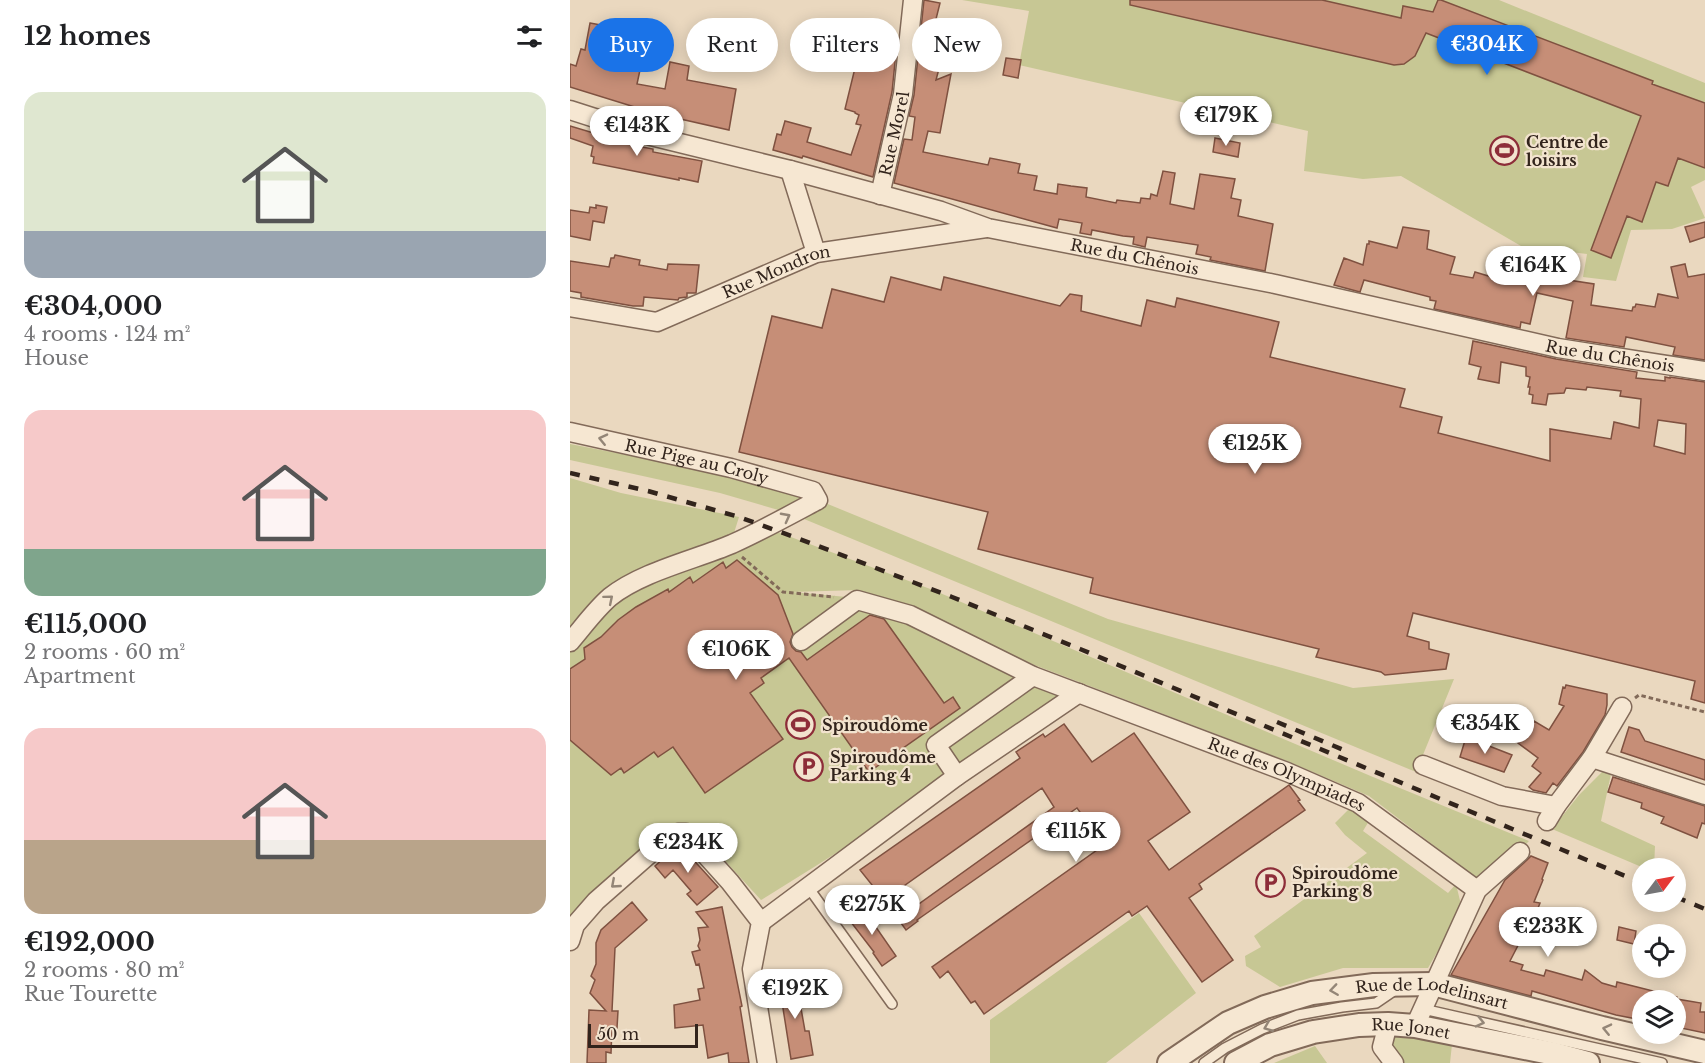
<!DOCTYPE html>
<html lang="en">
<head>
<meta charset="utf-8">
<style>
	body { margin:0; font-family:"Libre Baskerville",serif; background:#f6f6f6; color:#202124; height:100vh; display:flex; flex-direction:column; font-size:22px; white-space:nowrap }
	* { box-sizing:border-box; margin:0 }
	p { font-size:20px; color:#757577 }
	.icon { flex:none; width:33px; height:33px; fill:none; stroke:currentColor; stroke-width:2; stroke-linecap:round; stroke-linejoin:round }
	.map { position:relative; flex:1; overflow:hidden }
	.details { display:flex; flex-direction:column; background:#fff; width:570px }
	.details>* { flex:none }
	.top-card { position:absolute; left:18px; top:18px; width:570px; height:54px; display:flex; gap:12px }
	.needle { width:39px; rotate:58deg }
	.buttons { position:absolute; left:1062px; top:858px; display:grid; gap:12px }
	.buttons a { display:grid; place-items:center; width:54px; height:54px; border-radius:50%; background:#fff; box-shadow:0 3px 15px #0003; font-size:30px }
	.scale { position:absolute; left:18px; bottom:15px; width:110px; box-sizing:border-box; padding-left:6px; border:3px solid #32241c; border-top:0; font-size:16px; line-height:21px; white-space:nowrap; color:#32241c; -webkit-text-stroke:4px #f2e3ce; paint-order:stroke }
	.price { position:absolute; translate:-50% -51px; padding:0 14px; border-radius:21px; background:#fff; color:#222; font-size:20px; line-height:39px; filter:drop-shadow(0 2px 3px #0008) }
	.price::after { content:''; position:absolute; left:50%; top:36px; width:18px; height:14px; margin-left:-9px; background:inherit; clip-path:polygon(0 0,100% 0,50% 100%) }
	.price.on { background:#1a73e8; color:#fff }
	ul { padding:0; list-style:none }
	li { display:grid; align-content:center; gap:12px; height:318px; padding:0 24px }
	li span { display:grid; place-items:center; height:186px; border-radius:18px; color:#555 }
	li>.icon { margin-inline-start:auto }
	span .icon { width:108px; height:108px; fill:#fffc; stroke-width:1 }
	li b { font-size:26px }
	h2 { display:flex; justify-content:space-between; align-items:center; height:72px; padding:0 24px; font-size:26px }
	.pill { padding:0 21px; border-radius:27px; background:#fff; box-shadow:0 3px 15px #0003; font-size:21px; line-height:54px }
	.pill.on { background:#1a73e8; color:#fff }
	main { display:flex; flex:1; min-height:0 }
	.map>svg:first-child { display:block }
	.green { fill:#c7c794 }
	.building { fill:#c68e77; stroke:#7f5140; stroke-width:1.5; fill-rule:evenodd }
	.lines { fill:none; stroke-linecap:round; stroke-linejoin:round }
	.service-casing { stroke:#826a59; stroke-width:12 }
	.minor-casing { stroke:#826a59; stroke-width:21 }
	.tertiary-casing { stroke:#826a59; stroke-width:26 }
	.path { stroke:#826a59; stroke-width:3; stroke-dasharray:4.5 3; stroke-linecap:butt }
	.service { stroke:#f6e7d2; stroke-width:9 }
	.minor { stroke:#f6e7d2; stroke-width:18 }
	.tertiary { stroke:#f6e7d2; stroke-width:22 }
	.rail { stroke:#32241c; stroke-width:4.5; stroke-dasharray:10 10; stroke-linecap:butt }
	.oneway { stroke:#948677 }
	.labels { text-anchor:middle; stroke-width:4.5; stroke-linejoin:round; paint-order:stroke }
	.street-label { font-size:16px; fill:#32241c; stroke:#f2e3ce }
	.poi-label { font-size:16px; font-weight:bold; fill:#32241c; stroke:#f2e3ce; text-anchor:start }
</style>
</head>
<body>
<main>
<section class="details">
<h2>12 homes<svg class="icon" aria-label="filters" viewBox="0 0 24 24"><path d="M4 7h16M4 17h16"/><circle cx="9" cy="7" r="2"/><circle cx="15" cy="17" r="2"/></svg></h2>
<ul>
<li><span style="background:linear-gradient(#dfe7d0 75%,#9aa5b1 0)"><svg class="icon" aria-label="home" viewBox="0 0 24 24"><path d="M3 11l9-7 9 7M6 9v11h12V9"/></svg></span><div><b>€304,000</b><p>4 rooms · 124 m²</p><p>House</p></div></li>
<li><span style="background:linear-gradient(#f6c9c9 75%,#7fa58c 0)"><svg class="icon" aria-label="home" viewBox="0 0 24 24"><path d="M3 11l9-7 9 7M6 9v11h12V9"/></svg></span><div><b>€115,000</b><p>2 rooms · 60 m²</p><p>Apartment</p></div></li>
<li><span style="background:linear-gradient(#f6c9c9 60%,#b9a48a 0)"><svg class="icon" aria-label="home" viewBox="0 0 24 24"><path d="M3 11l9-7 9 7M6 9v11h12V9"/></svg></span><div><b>€192,000</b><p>2 rooms · 80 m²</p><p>Rue Tourette</p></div></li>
</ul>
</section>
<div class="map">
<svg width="1135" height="1063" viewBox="0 0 1135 1063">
	<rect width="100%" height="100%" fill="#ead8bf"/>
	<path class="green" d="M392,0H929L1135,83V180L1121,187L1135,218L1102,229L1061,230L1046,281L1013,277L1017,254L951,246L831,176L793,179L734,171L738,131L449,65L459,11Z
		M0,444L243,491L248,500L538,619L783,688L884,679L846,772L222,514L150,493L0,460Z
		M0,478L51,493L169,517L163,536L186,524L363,590L803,777L959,841L913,886L901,874L799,796L717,761L467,666L289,590L222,592L288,598L509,693C404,764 299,834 191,900L147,852L111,826L0,923Z
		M1033,771L1041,774L1031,821L1085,846L1084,868H1074L982,829L1009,795Z
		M779,809L799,821L793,831L878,893L886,884L892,909L858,968H773L710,987L676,966L675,956L691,947L684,936L797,853L775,835L765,823Z
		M569,913L626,993L536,1063H420V1020Z
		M823,1031L882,1044L880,1063H824L817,1054Z
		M745,1046L757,1063H704Z"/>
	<path class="building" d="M354,0L370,3L366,19L374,20L367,60L371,61L366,80L381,74L370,133L358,131L353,152L418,165L420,158L450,164L448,173L467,176L464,190L487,194L488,184L501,186L517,188L516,197L546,203L547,200L570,203L571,198L580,199L581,194L587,196L593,171L605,173L600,204L624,209L630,174L665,179L661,198L671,200L668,216L703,224L695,271L640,260L641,257L626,254L628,245L577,237L575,247L563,244L564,237L553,236L522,230L521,235L510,233L512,223L489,219L487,228L324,183L334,139L342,140L345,117L339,116L344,95Z
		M560,0H752L831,18L833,6L863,12L868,0H871L1083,81L1082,84L1135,103V168L1108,158L1098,186L1086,182L1072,222L1057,216L1041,258L1021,250L1071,116L856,33L845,56L834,64L824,65L560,5Z
		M20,23L42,27L38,47L72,50L71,55L73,56L67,84L95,89L100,62L119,66L117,80L166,89L159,130L84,113L0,87V64L6,66L11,49L15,50Z
		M270,42L326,52L322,92L303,177L233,156L232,158L203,150L207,134L211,135L215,121L241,128L237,142L281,155L291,125L286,124L289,115L285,113V112L275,109L285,68L266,64Z
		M436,58L451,60L448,78L433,75Z
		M0,126L67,146L83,149V152L132,161L128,182L109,178V180L23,163L24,157L21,156L23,146L0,138Z
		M645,138L670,143L668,157L643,152Z
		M26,205L37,207L34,223L23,221L20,240L0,236V210L19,213L20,207L26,208Z
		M1135,222V237L1120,242L1115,227Z
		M833,227L859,231L857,249L885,257L880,274L903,278L905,272L938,282L940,271L1024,284L1021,305L1062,311L1063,307H1065L1066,304L1085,307L1088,294L1108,298L1101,267L1115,264L1118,277L1135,274V360L1103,355L1105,347L1056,337L1054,347L996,338L1003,301L967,293L960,324L951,322L950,328L864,309L866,301L860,300V297L794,280L790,292L764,285L774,258L793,265L797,244H799V241L827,248Z
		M45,255L70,260L69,265L97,270L98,264L129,265L126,293H117V297L109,298L108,300L74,297L73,306H63L11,297V293L0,291V261L39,267L41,258H44Z
		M321,277L371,290L374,277L490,306L500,294L512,296L511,311L571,326L577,300L605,307L607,298L709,322L700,357L835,389L830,407L872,417L868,433L980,461V429L1041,439L1044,422L1069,428L1071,399L1050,396L1051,391L1017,387L1016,390L996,388L994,393L978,394L976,405L962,403L963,395L959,394L960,387H958L960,377L956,376V367L931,362L929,383L908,379L911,367L899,364L903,341L986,359L1067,372L1066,378L1095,381V377L1100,378V377L1135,382V703L1121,699L1125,681L843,613L837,636L859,642V649L879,654L876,669L815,675L811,672L746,657L749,649L520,593L523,578L408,549L418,512L169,452L202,316L252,328L262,289L314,302ZM1088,420L1116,424L1115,454L1084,446Z
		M167,560L208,595L223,634L220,642L222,647L226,651L231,652L237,660L300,615L314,619L374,703L383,697L390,708L299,772L219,658L191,678L194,683L180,693L213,739L135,793L103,747L88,757L84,752L54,773L51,768L41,775L0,740V669L15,659L14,648L31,637L48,620L66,607L98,589L99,592L120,577L123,583L153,562L156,568Z
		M996,685L1037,694V705L1035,715L1013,752L987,786L983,783L976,793L963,790L959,787L971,773L962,766L968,758L948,743L964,721L979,730L994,706L989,704L993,687L995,688Z
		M494,724L522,762L564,733L620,812L578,841L599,870L719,785L730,800L728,801L735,810L629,884L632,889L619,898L663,960L632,982L577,906L562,916L559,911L414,1014L405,1001L401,1003L378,971L370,978L362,967L534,845L507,808L347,920L348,921L336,930L328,919L484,807L472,788L314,900L290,870L450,758L446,752L473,734L475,737Z
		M1059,727L1069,730L1075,741L1135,760V780L1051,752Z
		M896,737L942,755L934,772L890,757Z
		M1043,777L1135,806V824L1132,823L1127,838L1091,823L1094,817L1071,808L1072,803L1038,792Z
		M109,844L148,887L127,905L117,894L121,891L103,870L95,878L85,866Z
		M961,856L978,863L972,879L973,880L964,902L970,903L958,933L955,932L940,961L953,965L951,970L974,976L976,970L1012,980L1015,970L1032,983L1046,987L1047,982L1107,997V999L1131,1003L1130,1012H1135V1033L1106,1027V1000H1072V1020L1046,1015L962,991L961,996L881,975L935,880L957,860Z
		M62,902L77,920L45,948L42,1011H48L47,1028H42L41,1053L36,1052V1063H17L19,1010L36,1011L20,993L25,980L21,976L26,964V943L31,930Z
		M152,907L172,1006L170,1007L179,1063H159L158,1053L138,1058L133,1025L105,1028L104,1005L130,1000L128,989L134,988L129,964L126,965L122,952L130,950L128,946L130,940L128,928L138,927L126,912Z
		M292,907L326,956L312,966L303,953L304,952L277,917Z
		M1049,927L1066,931L1064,944L1047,940Z
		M230,979L233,996L229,997L235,1031H239L243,1055L221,1059L209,983Z"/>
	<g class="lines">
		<defs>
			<path id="service" d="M238,887L322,1004
				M853,1009L1092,1063
				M634,1063L655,1048L692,1029L728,1015L772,1007L806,1003L825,990"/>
			<g id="minor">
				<path id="s1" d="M0,110L81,136L220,170L371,211L418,228L705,284L988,348L1135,371"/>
				<path d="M220,170L246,253"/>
				<path id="s2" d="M310,195L333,94L343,0"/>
				<path id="s3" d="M0,307L87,322L246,253L416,228"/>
				<path id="s4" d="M0,432L161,468L243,491L248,500C220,515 191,531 162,544C124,560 71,572 40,597C25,610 13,627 0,642"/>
				<path id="s5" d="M231,641L287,600L340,615L463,676L717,772L788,803L907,890"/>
				<path d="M1022,758L1135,795"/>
				<path d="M853,765L932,796L986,806"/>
				<path d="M387,776L366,745L463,676"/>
				<path d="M977,821L986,806L1022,758L1052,707"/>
				<path d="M191,922L387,776L509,693"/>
				<path d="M0,941L5,925L26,901L100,836L108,833H116L160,882L191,922L182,969L197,1063"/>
				<path d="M818,1024L812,1047L824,1063"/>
				<path d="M845,1026L907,890L950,852"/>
			</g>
			<g id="tertiary">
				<path id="s6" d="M599,1063L658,1023L695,1007L742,993L804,985L863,984L1032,1028L1135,1052"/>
				<path id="s7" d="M666,1063L700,1045L743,1032L789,1025L818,1024L845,1026L985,1054L1018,1063"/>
			</g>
		</defs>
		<use href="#service" class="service-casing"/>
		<use href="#minor" class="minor-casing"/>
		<use href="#tertiary" class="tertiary-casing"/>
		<path class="path" d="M172,557L213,592L264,597
			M1065,698L1069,695L1135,712"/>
		<use href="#service" class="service"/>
		<use href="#minor" class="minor"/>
		<use href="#tertiary" class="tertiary"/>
		<path class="rail" d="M0,473L78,491L169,517L227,538L382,597L510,649L1072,883
			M707,722L776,751
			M1106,897L1135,909"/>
	</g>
	<defs><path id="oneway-chevron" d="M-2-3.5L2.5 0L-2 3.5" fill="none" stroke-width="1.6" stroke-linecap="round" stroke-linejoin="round" transform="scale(1.5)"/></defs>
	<g class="oneway">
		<use href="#oneway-chevron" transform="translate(33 439) rotate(-167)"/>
		<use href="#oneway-chevron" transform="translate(216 517) rotate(-28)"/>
		<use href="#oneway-chevron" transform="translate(39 599) rotate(-40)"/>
		<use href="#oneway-chevron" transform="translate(45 884) rotate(139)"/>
		<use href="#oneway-chevron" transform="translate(764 990) rotate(172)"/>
		<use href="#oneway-chevron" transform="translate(910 1022) rotate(13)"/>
		<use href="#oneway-chevron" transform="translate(698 1027) rotate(158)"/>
		<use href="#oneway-chevron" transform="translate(1037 1029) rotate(-167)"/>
	</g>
	<defs>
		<symbol id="stadium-ring" viewBox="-11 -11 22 22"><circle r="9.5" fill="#f2e3ce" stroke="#8d2d39" stroke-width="1.5"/><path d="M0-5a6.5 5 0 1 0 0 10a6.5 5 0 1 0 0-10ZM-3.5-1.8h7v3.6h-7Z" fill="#8d2d39"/></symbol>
		<symbol id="parking-ring" viewBox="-11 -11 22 22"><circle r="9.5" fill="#f2e3ce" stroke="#8d2d39" stroke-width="1.5"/><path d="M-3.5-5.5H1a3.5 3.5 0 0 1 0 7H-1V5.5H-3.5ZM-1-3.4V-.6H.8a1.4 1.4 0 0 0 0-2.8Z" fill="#8d2d39"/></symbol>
	</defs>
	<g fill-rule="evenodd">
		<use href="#stadium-ring" x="918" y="134" width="33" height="33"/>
		<use href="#stadium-ring" x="214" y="708" width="33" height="33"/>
		<use href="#parking-ring" x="222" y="750" width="33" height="33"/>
		<use href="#parking-ring" x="684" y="866" width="33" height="33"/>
	</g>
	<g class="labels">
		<g class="street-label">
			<text dy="6" stroke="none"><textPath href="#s2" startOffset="63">Rue Morel</textPath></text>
			<text dy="6" stroke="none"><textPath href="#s1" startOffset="584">Rue du Chênois</textPath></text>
			<text dy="6" stroke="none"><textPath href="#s3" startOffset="218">Rue Mondron</textPath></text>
			<text dy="6" stroke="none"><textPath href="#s1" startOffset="1070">Rue du Chênois</textPath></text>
			<text dy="6" stroke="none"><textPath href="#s4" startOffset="130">Rue Pige au Croly</textPath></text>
			<text dy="6" stroke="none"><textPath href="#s5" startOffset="534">Rue des Olympiades</textPath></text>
			<text dy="6" stroke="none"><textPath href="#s6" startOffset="282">Rue de Lodelinsart</textPath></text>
			<text dy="6" stroke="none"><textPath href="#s7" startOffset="182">Rue Jonet</textPath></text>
		</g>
		<g class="poi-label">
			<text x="956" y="148">Centre de<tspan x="956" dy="18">loisirs</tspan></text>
			<text x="252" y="731">Spiroudôme</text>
			<text x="260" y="763">Spiroudôme<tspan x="260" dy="18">Parking 4</tspan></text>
			<text x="722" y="879">Spiroudôme<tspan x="722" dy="18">Parking 8</tspan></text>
		</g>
	</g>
</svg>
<div class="buttons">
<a><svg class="needle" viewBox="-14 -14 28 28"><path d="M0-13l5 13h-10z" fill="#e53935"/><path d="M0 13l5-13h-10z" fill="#757577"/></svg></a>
<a><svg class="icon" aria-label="locate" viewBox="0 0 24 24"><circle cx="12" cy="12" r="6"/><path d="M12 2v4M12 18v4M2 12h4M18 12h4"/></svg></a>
<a><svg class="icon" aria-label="layers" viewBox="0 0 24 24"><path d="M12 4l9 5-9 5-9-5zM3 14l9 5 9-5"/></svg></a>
</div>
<div class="scale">50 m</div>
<b class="price on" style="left:917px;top:76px">€304K</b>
<b class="price" style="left:656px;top:147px">€179K</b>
<b class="price" style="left:67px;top:157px">€143K</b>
<b class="price" style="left:963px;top:297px">€164K</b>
<b class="price" style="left:685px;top:475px">€125K</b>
<b class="price" style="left:166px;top:681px">€106K</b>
<b class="price" style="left:915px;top:755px">€354K</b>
<b class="price" style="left:506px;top:863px">€115K</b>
<b class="price" style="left:118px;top:874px">€234K</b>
<b class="price" style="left:302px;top:936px">€275K</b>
<b class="price" style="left:978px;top:958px">€233K</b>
<b class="price" style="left:225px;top:1020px">€192K</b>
<div class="top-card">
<a class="pill on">Buy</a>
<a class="pill">Rent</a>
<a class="pill">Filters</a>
<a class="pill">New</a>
</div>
</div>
</main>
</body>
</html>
